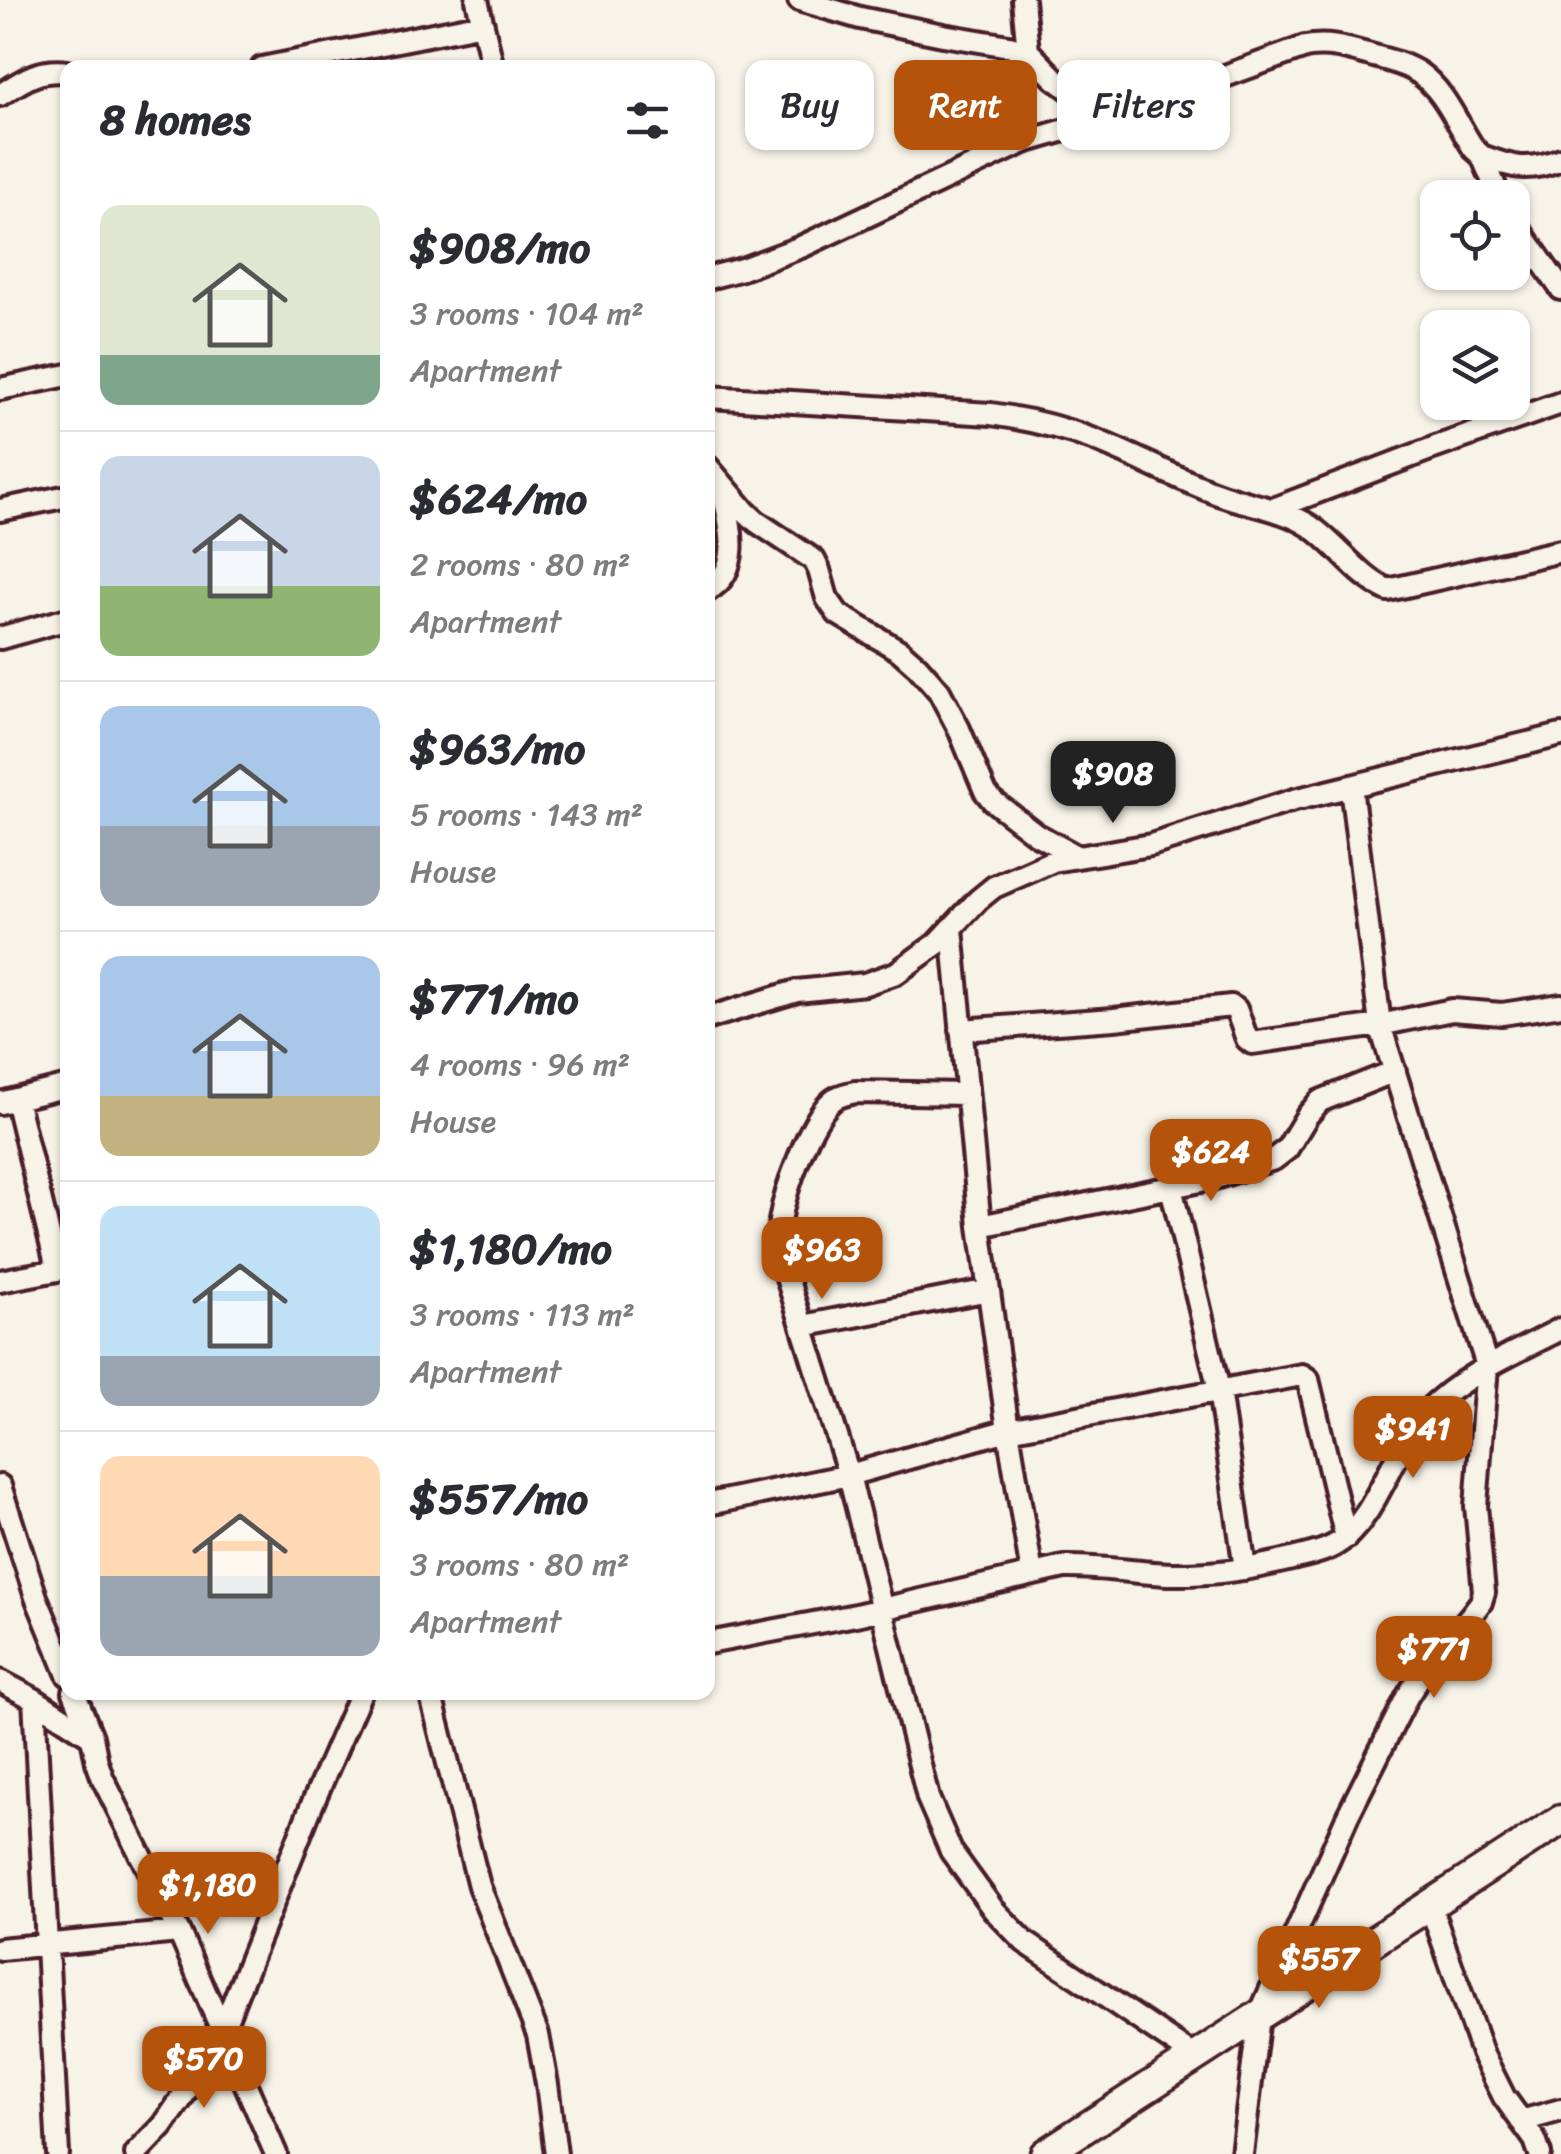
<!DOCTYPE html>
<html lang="en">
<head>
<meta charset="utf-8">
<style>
	body { margin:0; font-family:Sriracha,sans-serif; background:#f7f7f7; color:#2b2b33; height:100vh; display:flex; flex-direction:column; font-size:38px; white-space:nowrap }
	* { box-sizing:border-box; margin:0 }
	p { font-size:32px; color:#7c7c81 }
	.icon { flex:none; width:55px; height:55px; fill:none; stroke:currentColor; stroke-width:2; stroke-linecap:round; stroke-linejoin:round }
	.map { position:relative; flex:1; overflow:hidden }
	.side { position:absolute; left:60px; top:60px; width:655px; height:1640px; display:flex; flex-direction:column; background:#fff; border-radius:20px; box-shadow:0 2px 8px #0004 }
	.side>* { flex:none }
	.top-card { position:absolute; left:745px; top:60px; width:665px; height:90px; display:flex; gap:20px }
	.controls { position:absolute; left:1420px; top:180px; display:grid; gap:20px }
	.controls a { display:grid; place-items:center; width:110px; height:110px; border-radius:20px; background:#fff; box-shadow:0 2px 8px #0004; font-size:50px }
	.price { position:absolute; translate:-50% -85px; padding:0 22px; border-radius:20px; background:#b45309; color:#fff; font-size:32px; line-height:65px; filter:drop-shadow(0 2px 5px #0008) }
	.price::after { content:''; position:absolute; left:50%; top:60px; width:30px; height:22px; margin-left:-15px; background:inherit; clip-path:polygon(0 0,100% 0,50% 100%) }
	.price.active { background:#222; color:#fff }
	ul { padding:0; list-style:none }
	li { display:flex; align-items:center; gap:30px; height:250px; padding:0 40px }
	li+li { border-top:2px solid #e1e1e2 }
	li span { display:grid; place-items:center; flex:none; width:280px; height:200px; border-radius:20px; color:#555 }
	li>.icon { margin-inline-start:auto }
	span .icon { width:120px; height:120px; fill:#fffc; stroke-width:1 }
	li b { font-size:42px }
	h2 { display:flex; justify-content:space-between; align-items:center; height:120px; padding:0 40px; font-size:42px }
	.chip { padding:0 35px; border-radius:20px; background:#fff; box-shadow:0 2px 8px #0004; font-size:35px; line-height:90px }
	.chip.active { background:#b45309; color:#fff }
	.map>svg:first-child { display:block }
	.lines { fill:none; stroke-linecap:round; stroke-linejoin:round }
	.street-casing { stroke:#4a1f2b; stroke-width:28 }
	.secondary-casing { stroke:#4a1f2b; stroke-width:35 }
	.street { stroke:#f7f3e8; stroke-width:20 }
	.secondary { stroke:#f7f3e8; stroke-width:28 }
</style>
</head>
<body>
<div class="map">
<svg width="1561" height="2154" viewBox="0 0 1561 2154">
	<rect width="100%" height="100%" fill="#f7f3e8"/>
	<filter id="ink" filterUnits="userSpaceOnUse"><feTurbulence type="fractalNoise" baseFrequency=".01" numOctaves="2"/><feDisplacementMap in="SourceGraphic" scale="20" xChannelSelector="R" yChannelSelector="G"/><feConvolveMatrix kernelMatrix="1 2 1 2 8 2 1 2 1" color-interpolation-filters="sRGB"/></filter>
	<g filter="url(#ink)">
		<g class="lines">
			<defs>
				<path id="street" d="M477,0L493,68
					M799,0L860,18L943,35L1009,46L1028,51L1054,78L1081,98L1121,112
					M1023,0L1028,51
					M262,68L483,24
					M0,95C23,80 39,68 68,72
					M1482,156C1512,168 1529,172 1561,159
					M1512,219L1561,289
					M708,278L742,269L801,247L1024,142L1123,113L1305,47C1328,43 1345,48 1367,54C1384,59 1404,63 1419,73C1445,91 1457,124 1474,149L1482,156L1500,198
					M0,389L68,375
					M708,397L991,414C1027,419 1061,427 1095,440C1136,456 1175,478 1216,493C1247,505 1282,508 1310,526C1338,545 1358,577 1388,590L1561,551
					M708,467L745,511L757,522L814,560L819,570L827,598L838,614L900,651L918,667L939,691L959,729L985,791L993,801L1036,834L1076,856
					M1273,509L1433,448L1561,403
					M0,510L68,496
					M708,590C745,569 729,520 722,487
					M0,638L68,619
					M952,929L980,1226L1008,1430L1032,1574
					M708,1018L797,991L865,984L896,973L938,943L978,900L994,887L1053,861L1151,845L1294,800L1561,735
					M961,1030L1114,1019L1231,1006L1236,1009L1247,1039L1252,1043L1380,1025L1452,1010L1502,1014L1561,1005
					M967,1094L855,1092C847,1094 839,1095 833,1100C809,1120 785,1191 780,1221C778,1237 781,1252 784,1268L849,1475L928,1798L951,1851L993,1909L1025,1942L1195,2057
					M16,1099L57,1268
					M0,1103L68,1086
					M1171,1187L1219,1390L1245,1569
					M980,1226L1215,1178L1274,1159L1287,1149L1307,1116L1320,1101L1395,1071
					M0,1281L68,1268
					M803,1326L989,1290
					M0,1486L36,1597L68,1675
					M708,1504L849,1475L1008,1430L1302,1375L1308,1379L1346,1538
					M708,1643L856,1615L1064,1567C1100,1566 1135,1573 1171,1574C1212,1575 1252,1569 1292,1559C1306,1555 1322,1553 1335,1545C1376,1522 1393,1447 1425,1413C1462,1375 1514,1353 1561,1329
					M0,1681L34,1699L92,1737
					M74,1692L92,1737L97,1762L103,1779L179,1932L276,2154
					M430,1692L479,1886L538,2035L547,2084L556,2154
					M34,1699L58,2154
					M1430,1905L1482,2053L1504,2097L1535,2140L1540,2154
					M0,1949L179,1932
					M1521,2121L1561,2110
					M136,2154L163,2126L180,2101L222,2031L311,1807L361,1692
					M1242,2154L1259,2016L1348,1815L1407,1697L1419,1678L1472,1614L1481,1602L1484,1592L1476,1506L1487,1366L1380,1025L1351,786"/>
				<path id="secondary" d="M1045,2154L1561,1820"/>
			</defs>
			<use href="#street" class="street-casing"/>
			<use href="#secondary" class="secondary-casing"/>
			<use href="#street" class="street"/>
			<use href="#secondary" class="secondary"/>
		</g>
	</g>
</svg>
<div class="controls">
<a><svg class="icon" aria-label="locate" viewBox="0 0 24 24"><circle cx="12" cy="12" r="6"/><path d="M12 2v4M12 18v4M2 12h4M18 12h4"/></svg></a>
<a><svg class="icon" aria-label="layers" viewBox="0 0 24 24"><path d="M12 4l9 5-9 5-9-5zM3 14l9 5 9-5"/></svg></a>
</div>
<b class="price active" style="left:1113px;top:826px">$908</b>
<b class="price" style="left:1211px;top:1204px">$624</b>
<b class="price" style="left:822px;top:1302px">$963</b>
<b class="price" style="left:1413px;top:1481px">$941</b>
<b class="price" style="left:1434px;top:1701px">$771</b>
<b class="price" style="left:208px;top:1937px">$1,180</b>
<b class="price" style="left:1319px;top:2011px">$557</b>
<b class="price" style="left:204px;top:2111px">$570</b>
<div class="top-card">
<a class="chip">Buy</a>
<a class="chip active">Rent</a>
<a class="chip">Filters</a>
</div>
<section class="side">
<h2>8 homes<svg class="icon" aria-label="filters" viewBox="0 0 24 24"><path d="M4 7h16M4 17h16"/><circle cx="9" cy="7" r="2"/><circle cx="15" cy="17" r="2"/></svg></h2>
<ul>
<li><span style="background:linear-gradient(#dfe7d0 75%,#7fa58c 0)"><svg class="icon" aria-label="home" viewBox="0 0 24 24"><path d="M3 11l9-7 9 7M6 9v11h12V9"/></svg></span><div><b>$908/mo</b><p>3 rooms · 104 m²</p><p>Apartment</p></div></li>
<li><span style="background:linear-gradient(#c9d6e8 65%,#8fb573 0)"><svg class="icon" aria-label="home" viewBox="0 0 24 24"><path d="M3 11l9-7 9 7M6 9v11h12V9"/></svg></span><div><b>$624/mo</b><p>2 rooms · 80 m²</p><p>Apartment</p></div></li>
<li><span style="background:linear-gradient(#a9c7e8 60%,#9aa5b1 0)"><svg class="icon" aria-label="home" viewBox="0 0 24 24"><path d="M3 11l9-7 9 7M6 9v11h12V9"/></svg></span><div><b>$963/mo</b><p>5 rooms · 143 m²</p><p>House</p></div></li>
<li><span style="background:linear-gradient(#a9c7e8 70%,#c2b280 0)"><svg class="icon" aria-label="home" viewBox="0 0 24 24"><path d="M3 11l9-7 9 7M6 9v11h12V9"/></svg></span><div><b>$771/mo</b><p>4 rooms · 96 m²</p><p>House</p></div></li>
<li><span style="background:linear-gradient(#bfe0f5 75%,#9aa5b1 0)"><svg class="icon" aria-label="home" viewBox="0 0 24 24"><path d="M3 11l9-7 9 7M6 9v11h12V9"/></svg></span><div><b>$1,180/mo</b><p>3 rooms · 113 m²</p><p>Apartment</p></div></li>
<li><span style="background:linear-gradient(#ffd9b3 60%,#9aa5b1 0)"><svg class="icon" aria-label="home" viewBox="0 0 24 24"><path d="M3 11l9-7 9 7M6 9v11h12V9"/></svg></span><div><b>$557/mo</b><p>3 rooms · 80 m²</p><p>Apartment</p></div></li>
</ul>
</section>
</div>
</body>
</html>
